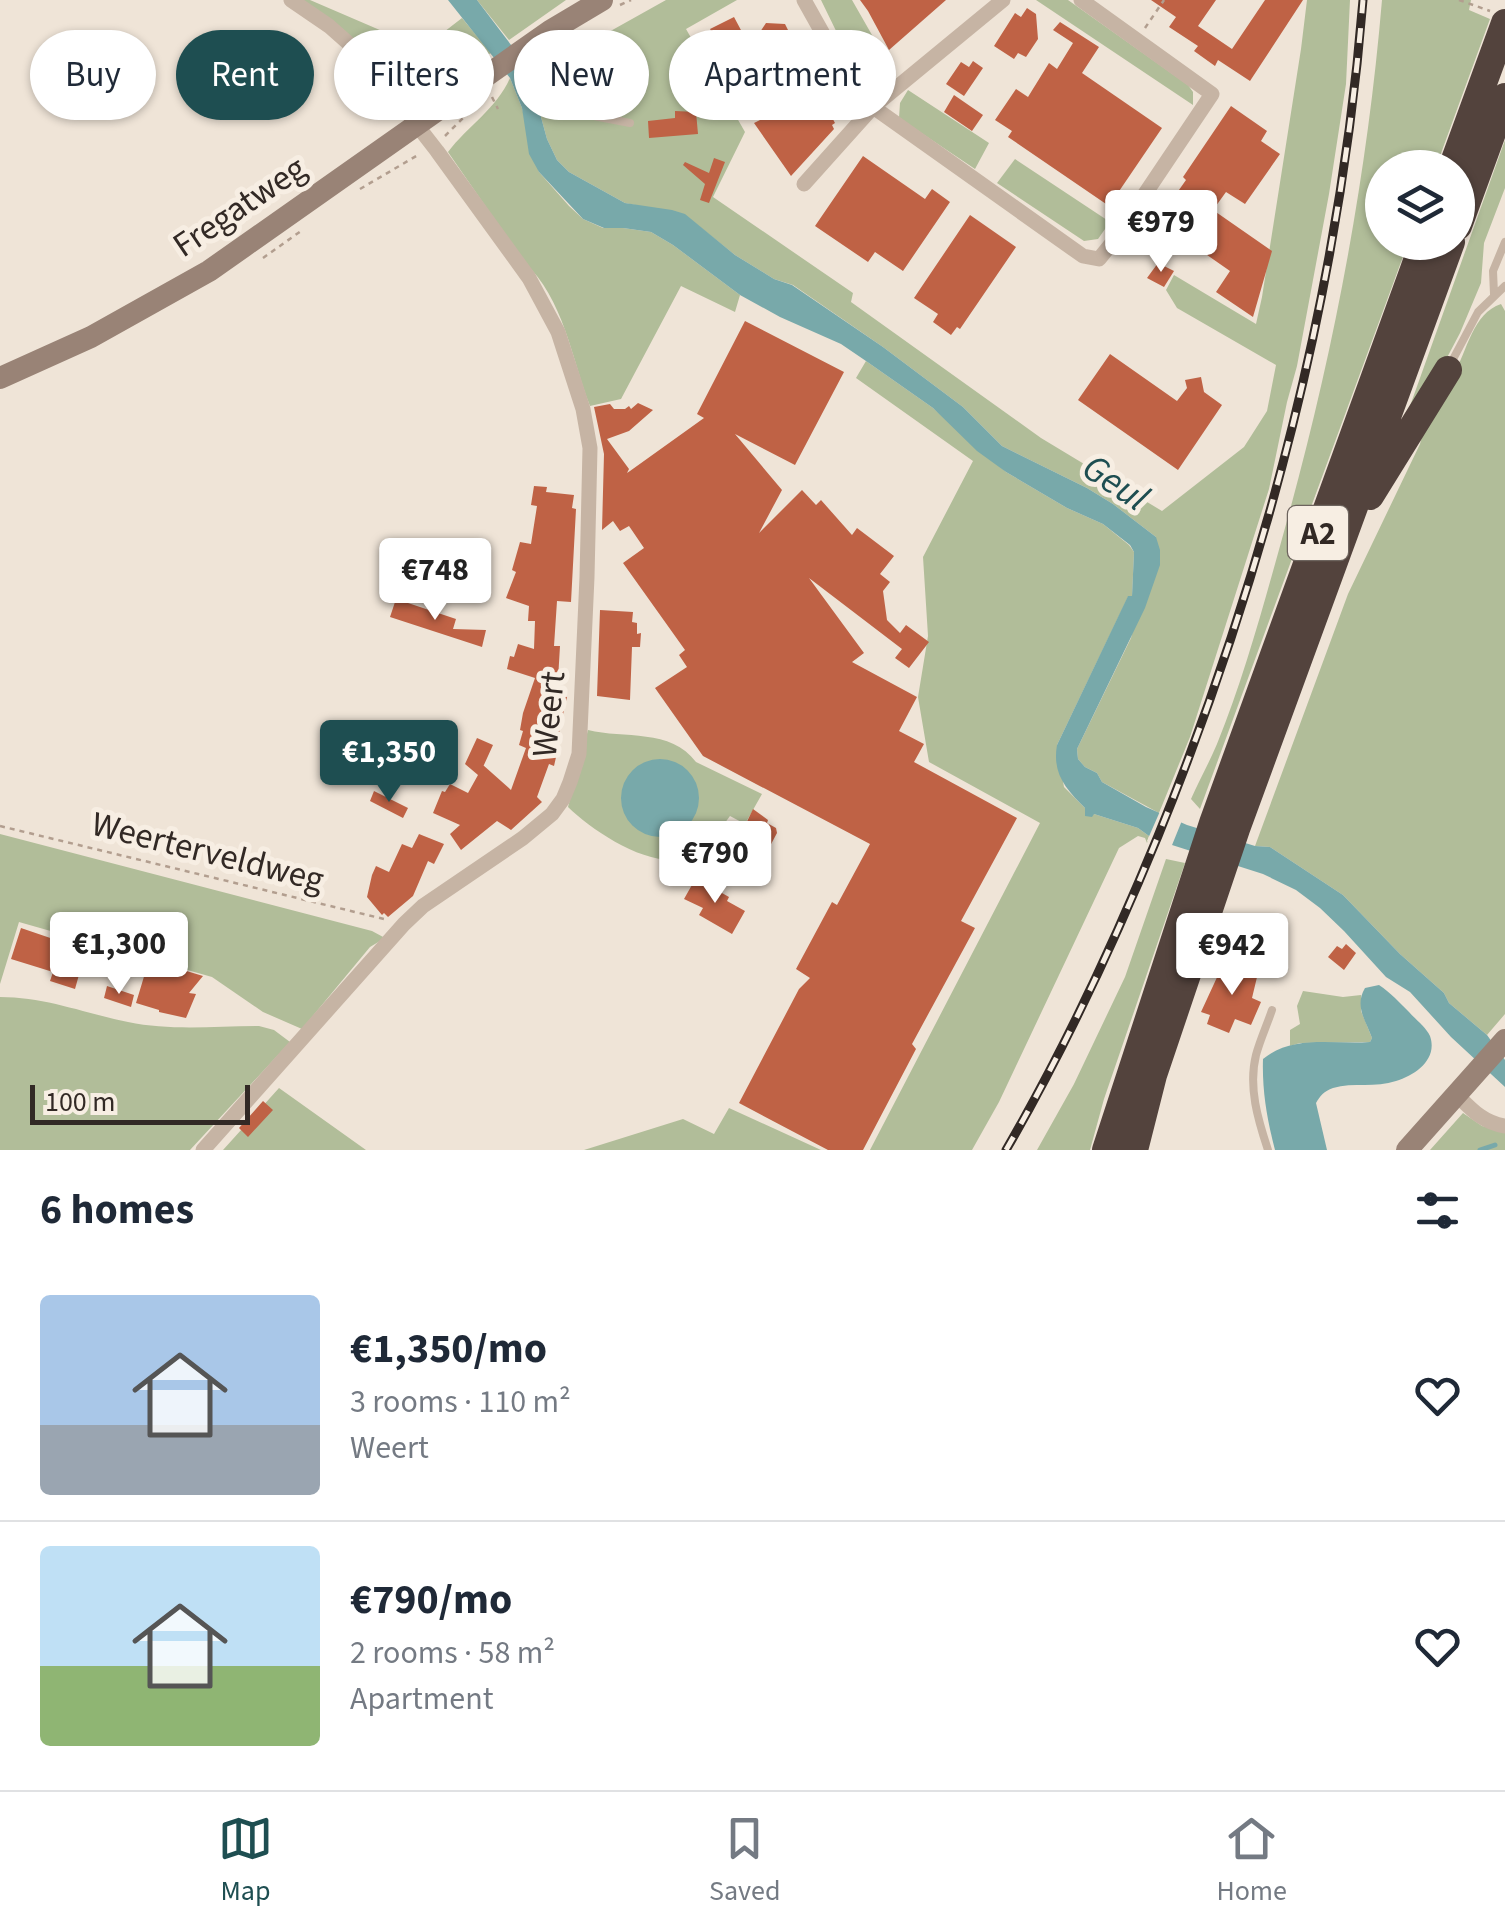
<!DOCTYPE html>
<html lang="en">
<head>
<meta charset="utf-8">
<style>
	body { margin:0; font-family:"Source Sans 3",sans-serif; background:#f2f2f3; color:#1f2937; height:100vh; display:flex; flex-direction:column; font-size:38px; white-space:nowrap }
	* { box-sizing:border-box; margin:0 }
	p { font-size:32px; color:#747a83 }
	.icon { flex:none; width:55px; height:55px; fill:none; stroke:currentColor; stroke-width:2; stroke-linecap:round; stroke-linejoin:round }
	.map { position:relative; height:1150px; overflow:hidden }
	.drawer { display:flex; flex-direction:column; background:#fff; flex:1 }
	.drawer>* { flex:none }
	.guide { position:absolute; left:30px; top:30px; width:1000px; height:90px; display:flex; gap:20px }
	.controls { position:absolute; left:1365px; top:150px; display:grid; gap:20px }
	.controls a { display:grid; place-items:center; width:110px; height:110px; border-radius:50%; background:#fff; box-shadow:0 2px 8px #0004; font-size:50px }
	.scale { position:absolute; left:30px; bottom:25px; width:220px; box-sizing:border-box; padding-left:10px; border:5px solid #322925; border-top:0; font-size:28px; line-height:35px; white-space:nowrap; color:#322925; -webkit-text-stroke:8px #f7eee3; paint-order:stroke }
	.price { position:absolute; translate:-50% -85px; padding:0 22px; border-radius:10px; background:#fff; color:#222; font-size:32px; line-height:65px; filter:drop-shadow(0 2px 5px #0008) }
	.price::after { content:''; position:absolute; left:50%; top:60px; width:30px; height:22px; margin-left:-15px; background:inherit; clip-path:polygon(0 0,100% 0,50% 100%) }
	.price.current { background:#1e4e51; color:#fff }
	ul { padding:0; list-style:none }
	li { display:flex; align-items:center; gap:30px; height:250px; padding:0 40px }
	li+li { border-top:2px solid #e0e1e3 }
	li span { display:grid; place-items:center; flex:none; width:280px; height:200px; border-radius:10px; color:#555 }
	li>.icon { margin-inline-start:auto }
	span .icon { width:120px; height:120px; fill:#fffc; stroke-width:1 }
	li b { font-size:42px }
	h2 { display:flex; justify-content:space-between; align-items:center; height:120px; padding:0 40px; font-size:42px }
	.tag { padding:0 35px; border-radius:45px; background:#fff; box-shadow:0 2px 8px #0004; font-size:35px; line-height:90px }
	.tag.current { background:#1e4e51; color:#fff }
	.tabs { display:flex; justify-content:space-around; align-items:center; height:140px; border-top:2px solid #e0e1e3; background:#fff; font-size:28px; color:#747a83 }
	.tabs a { display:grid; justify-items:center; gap:5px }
	.tabs .current { color:#1e4e51 }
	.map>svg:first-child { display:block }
	.green { fill:#b1bd99 }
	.water { fill:#78a9aa }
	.pier { fill:#efe4d7 }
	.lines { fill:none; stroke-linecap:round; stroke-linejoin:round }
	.stream { stroke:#78a9aa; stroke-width:5 }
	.building { fill:#bf6245 }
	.path { stroke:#b29e8f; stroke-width:2.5; stroke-dasharray:5 5; stroke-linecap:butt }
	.lane { stroke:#c6b4a4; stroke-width:8 }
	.street { stroke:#c6b4a4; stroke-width:15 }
	.secondary { stroke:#998376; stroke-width:22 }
	.highway { stroke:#53433d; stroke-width:28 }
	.rail-casing { stroke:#322925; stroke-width:9 }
	.rail { stroke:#f7eee3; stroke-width:5; stroke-dasharray:15; stroke-linecap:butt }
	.labels { text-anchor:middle; stroke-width:10; stroke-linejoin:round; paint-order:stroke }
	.shield { fill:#f7eee3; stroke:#6d645e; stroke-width:2.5 }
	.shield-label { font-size:32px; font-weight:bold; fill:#322925 }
	.street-label { font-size:35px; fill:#322925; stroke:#f7eee3 }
	.water-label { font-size:38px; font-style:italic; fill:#1e4e51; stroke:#f7eee3 }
</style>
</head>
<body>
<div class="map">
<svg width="1505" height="1150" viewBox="0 0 1505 1150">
	<rect width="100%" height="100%" fill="#efe4d7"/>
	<path class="green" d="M300,0H310L410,43L431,42L462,18L491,53L408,99L369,52Z
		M477,0H566L509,40Z
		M666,0H737L686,29L745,132L713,197L853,293L851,302L1041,438L1162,511L1244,447L1267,411L1276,365L1177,308L1166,290L1174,275L1256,324L1262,297L1301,49L1307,0H1350L1346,84L1329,194L1297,366L1287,402L1269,489L1190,737L1159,813L1102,782L1097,773L1085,767L1078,759L1077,749L1131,638L1156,537L1113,504L1087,488L1002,446L963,407L883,347L793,285L774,279L735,255L685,215L625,203L569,172L557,160L547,139L527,66L607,33Z
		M821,0H852L896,77L882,84H865L857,74Z
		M1036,0H1068L1188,85L1193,92V105Z
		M1382,0H1471L1469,10L1490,19L1436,167L1382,168V242L1408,243L1200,809L1191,799C1199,781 1209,763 1217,744C1245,675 1265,600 1285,528C1333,356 1367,178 1382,0Z
		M510,78L522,108L539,172L569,206L583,219L603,228H623L651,232L673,245L740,295L735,312L681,286L621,399L590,406C571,357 564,299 524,262L448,152C467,127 497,108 510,78Z
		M908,90L989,143L975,169L899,118L900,103Z
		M1505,140V188L1484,243L1481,283L1460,333L1441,369L1405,420Z
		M1015,159L1110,222L1098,239L1084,241L997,183Z
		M1501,304L1505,311V1014L1487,1035L1449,1003L1444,993L1400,954L1343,895L1270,847L1255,846L1348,594L1420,444C1426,418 1442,397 1454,374C1467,351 1473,313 1501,304Z
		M866,361L933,408L1006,472L1067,508L1103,524L1129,545L1134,552L1132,597H1128L1057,745L1064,787L1085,808V815L1094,814L1138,828L1149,836L1147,843L1145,838L1138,836L1119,848L999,1102L972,1150H870L1040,823L929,762L918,697L928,636L923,557L973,461L856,378Z
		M588,730C624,739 671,728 696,762L762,794L745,824L730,816C719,830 710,849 693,856C655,873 595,833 568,807Z
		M0,834L372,931L385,938L370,947L302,1029L263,1012L212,977L19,922L0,984Z
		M1166,859L1185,863L1104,1099L1090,1150H1037L1074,1084L1125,977Z
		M1303,991L1343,997L1361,995V1011L1372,1038L1370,1042L1300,1043L1290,1046V1030L1300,1024L1297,1006Z
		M0,997C45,997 84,1013 128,1022C171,1031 215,1026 259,1026L274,1030L290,1042L190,1150H0Z
		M279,1088L366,1150H223Z
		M729,1108L821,1150H584L683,1119L714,1134Z
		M1463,1113L1482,1126L1505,1131V1150H1430Z"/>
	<path class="water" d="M448,0H477L527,66L547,139L557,160L569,172L625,203L672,210L685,214L735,255L774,279L792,285L883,347L963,407L1002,446L1087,488L1113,504L1156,537L1160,550V565L1145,608L1077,749L1078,759L1085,767L1097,773L1102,782L1146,807L1187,825L1255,846L1270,847L1343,895L1400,954L1444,993L1449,1003L1487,1035L1505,1060V1087L1451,1037L1410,992L1386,977L1344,931L1320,908L1296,890L1263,874L1172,845L1149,836L1138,828L1094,814L1092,817L1085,816V808C1066,789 1052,774 1057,745L1128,596H1132L1134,552L1130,545L1103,524L1067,508L1006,472L977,451L933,408L866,361L841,344L780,317L740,295L673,245L651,232L623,228H604L583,219L539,172L529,154L522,108L510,78Z
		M621 798a39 39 0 1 1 78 0a39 39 0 1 1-78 0Z
		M1379,985C1391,993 1399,1002 1409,1012C1415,1019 1426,1027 1430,1036C1438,1059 1416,1075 1396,1081C1376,1088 1353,1082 1333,1088C1324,1091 1320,1096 1316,1103L1327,1150H1275C1267,1119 1262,1091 1263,1059C1293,1034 1334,1045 1370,1042L1372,1038C1366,1021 1354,1006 1365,988Z"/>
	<path class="pier" d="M1161,809L1183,818L1170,850L1147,841Z"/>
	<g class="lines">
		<path class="stream" d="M1480,1150L1495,1145"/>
	</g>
	<path class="building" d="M860,0H946L889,50L868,11Z
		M1151,0H1216L1198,26L1232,49L1265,0H1303L1250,81L1218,60L1215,66L1194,51L1198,46L1169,27L1176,17Z
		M1027,8L1036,14L1038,39L1026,57L1018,53L1014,59L994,46L1015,13L1021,17Z
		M734,17L750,47L766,23L785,24L794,42L784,58L755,57L767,80L742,92L710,29Z
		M1060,22L1099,47L1082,73L1162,128L1109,206L1008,137L1012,131L995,120L1016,89L1028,97L1049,63L1057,69L1073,43L1053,30Z
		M973,61L983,68L964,96L946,84L961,62L969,67Z
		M595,67L628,81L621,95L588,80Z
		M815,92L824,109L827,108L835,123L832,125L834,129L791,176L754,123Z
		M954,95L983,115L972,131L944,112Z
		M1231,106L1267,131L1261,141L1280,154L1245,204L1226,192L1213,210L1272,251L1253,317L1216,292L1230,271L1197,248L1195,238L1184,239L1164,226L1162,214L1186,180L1183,177Z
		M675,111L696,112L698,134L649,138L648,121L675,118Z
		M863,156L925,199L932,189L950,202L903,271L875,252L868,262L815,226Z
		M714,158L725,162L709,203L700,200L705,184L683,165L685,162L709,173Z
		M970,215L1016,247L960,329L957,327L951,335L933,322L938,314L914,298Z
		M1158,263L1174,271L1164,287L1147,278Z
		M745,321L844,372L795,465L735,434L782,490L759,533L802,490L816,505L821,500L852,535L857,528L894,556L880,574L890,582L883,591L887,620L900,633L906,625L929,642L909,668L895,658L902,649L809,578L864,653L852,662L917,697L899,731L924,744L914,762L1017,818L961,921L975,928L912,1044L916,1049L863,1150H828L739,1103L799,989L810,978L796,969L832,902L837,905L870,844L703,756L655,688L687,667L679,655L685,650L623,563L644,548L629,526L620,531L613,521L602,530L604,454L594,407L610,404L614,409H625L629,406L631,409L638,403L653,410L629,431L607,439L629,469L627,473L630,471L704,418L697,414Z
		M1110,354L1177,401L1187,388L1185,380L1201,377L1204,392L1222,405L1178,470L1078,400Z
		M534,486L547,487L546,492L574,495L572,508L576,509L571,602L557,601L554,646H560L557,696L567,697L561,723L558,740H560L554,766L549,764L537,797L542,802L511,830L497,821L461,850L450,834L460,825L433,813L442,791L445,792L450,784L468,793L478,775L465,764L477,738L493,745L483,767V765L511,790L526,748L519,745L523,731L520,730L523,713L535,678L507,669L510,656L514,657L518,644L534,649L535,621H528L529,606L506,598L516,572L512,570L520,542L531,544L537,506L531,505Z
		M396,599L456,619L453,629L486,630L482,647L390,617Z
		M600,610L633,612L632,622L637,623V634L641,633L640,647H632L630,700L597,696Z
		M374,791L408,808L403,818L370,801Z
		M753,809L768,820L767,823L776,828L777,833L762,861L757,862L753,870L738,861L742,856L729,849L736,834L740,836Z
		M419,834L444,844L434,864L428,861L413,896L388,917L384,913L382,915L367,897L372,875L376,866L389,872L402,844L412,848Z
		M697,876L707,881L706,884L729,897L727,901L745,911L732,934L699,915L703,908L684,899Z
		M21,928L62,942L66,931L98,941L93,960L84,957L75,989L50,981L53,972L11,959Z
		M1346,944L1356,953L1344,970L1328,957L1337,946L1342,949Z
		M148,954L162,958L160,963L203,976L189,993L196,994L186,1018L159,1012V1010L136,1003L146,970L142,969Z
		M1225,960L1258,973L1252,998L1261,1002L1251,1025L1235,1019L1229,1033L1207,1024L1210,1015L1201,1012Z
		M107,986L134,995L131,1007L104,998Z
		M263,1101L273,1110L248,1137L239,1128Z"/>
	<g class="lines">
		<path class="path" d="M1459,0L1490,11
			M620,5L631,0
			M1145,28L1164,0
			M492,97L498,109
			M417,99L440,84
			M445,136L468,113
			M360,189L418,155
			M263,258L301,231
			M0,826L388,920"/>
		<path class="lane" d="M544,41L564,104L573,112L630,123
			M1494,294L1493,271L1505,242
			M1451,363L1478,312L1505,286
			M1268,1150C1258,1120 1248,1087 1256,1055C1260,1040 1267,1025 1272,1010"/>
		<path class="street" d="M804,0L851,84L873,107L1083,256L1099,259L1112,243L1212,94L1081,0
			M804,184L873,107L1003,0
			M1456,1094C1471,1109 1483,1123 1505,1126
			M203,1150L404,924L423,906L523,838L552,814L563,799L570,782L579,754L587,577L590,448L583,409L558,332L529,278L437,151L364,57L329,26L291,0"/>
		<path class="secondary" d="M0,378L91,337L209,271L550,31L602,0
			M1407,1150L1505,1040"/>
		<path class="highway" d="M1452,168L1505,23
			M1458,226L1505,97
			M1370,496L1448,370
			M1106,1150L1213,823L1424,242
			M1134,1150L1153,1075L1236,829L1451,242"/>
		<defs>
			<path id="rail" d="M1006,1150C1064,1050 1114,943 1158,836C1266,571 1340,287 1363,0"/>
		</defs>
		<use href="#rail" class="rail-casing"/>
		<use href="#rail" class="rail"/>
	</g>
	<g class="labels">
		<rect class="shield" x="1288" y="506" width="60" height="54" rx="8"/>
		<g class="shield-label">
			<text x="1318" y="544">A2</text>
		</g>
		<g class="street-label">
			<text transform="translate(239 206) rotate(-34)" y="12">Fregatweg</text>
			<text transform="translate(548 714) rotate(-84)" y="12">Weert</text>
			<text transform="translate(208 851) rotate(14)" y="12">Weerterveldweg</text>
		</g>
		<g class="water-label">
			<text transform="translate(1116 482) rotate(34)" y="13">Geul</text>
		</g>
	</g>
</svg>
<div class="controls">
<a><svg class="icon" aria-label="layers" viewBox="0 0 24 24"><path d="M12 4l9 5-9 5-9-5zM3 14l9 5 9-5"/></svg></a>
</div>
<div class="scale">100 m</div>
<b class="price" style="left:1161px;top:275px">€979</b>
<b class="price" style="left:435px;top:623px">€748</b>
<b class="price current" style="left:389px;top:805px">€1,350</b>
<b class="price" style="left:715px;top:906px">€790</b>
<b class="price" style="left:119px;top:997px">€1,300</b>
<b class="price" style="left:1232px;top:998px">€942</b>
<div class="guide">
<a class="tag">Buy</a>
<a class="tag current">Rent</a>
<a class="tag">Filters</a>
<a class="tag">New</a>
<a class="tag">Apartment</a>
</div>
</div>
<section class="drawer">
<h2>6 homes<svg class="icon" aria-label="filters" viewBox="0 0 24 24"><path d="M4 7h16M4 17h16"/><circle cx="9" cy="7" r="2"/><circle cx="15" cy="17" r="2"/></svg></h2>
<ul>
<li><span style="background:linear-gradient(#a9c7e8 65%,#9aa5b1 0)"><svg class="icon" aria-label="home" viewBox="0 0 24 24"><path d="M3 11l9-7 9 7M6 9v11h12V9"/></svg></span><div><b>€1,350/mo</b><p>3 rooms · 110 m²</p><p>Weert</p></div><svg class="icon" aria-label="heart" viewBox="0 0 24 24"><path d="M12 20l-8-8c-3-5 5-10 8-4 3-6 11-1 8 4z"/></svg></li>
<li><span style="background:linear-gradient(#bfe0f5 60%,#8fb573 0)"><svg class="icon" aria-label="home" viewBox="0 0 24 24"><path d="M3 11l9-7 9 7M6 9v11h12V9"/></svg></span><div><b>€790/mo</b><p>2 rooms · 58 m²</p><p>Apartment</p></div><svg class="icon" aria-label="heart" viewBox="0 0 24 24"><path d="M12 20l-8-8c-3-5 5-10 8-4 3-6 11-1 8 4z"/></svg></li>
</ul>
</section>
<nav class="tabs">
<a class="current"><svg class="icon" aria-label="map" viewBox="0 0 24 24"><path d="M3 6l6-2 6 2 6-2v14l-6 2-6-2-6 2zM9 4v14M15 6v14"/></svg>Map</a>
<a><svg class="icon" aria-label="saved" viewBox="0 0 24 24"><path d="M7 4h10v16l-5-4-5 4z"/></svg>Saved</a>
<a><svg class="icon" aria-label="home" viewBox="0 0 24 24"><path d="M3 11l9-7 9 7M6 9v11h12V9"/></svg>Home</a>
</nav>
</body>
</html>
